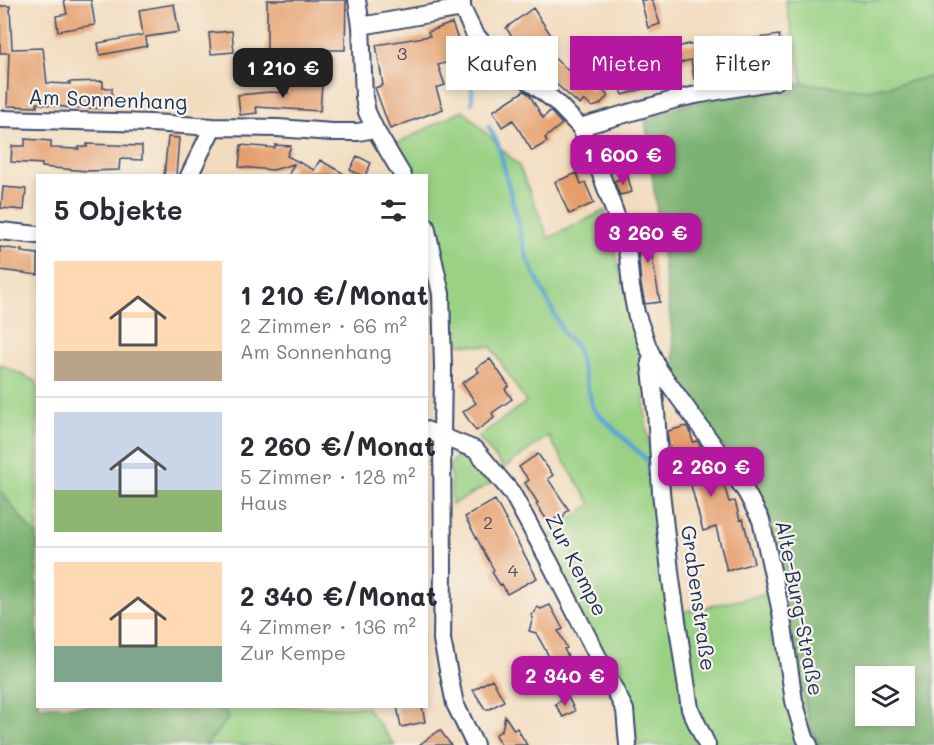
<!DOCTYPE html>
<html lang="de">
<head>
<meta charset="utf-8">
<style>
	body { margin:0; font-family:Mali,sans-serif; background:#f2f2f3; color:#2b2b33; height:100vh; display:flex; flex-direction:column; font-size:22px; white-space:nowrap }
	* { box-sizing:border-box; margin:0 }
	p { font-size:20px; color:#7c7c81 }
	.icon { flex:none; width:33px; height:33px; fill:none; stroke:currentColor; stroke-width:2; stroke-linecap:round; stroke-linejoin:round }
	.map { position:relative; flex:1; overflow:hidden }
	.sheet { position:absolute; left:36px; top:174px; width:392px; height:534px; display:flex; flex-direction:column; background:#fff; border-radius:0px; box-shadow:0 3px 9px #0003 }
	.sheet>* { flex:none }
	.hud { position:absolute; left:446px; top:36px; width:398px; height:54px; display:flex; gap:12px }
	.buttons { position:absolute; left:855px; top:666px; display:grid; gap:12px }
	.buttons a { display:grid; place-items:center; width:60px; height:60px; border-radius:0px; background:#fff; box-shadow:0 3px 9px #0003; font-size:30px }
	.price { position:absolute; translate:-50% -51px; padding:0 14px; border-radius:12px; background:#b5179e; color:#fff; font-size:20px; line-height:39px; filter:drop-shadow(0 2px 3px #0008) }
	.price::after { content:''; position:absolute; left:50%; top:36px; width:18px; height:14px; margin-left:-9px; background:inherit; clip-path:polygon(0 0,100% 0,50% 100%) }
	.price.on { background:#222; color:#fff }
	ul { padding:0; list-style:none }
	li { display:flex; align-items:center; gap:18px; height:150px; padding:0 18px }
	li+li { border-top:2px solid #e1e1e2 }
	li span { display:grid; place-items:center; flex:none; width:168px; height:120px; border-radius:0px; color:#555 }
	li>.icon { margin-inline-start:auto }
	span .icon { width:72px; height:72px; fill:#fffc; stroke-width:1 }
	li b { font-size:26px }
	h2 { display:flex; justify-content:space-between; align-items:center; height:72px; padding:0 18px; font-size:26px }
	.pill { padding:0 21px; border-radius:0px; background:#fff; box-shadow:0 3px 9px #0003; font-size:21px; line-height:54px }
	.pill.on { background:#b5179e; color:#fff }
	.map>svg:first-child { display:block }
	.green { fill:#9ad184; stroke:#5a8071; stroke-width:1.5 }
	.forest { fill:#7bb372; stroke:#4b7168; stroke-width:1.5; fill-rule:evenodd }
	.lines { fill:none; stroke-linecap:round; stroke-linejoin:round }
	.stream { stroke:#5aa4d1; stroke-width:4.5 }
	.building { fill:#e59e6c }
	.minor-casing { stroke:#3b496c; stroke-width:20 }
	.minor { stroke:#fff; stroke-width:16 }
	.labels { text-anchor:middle; stroke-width:4.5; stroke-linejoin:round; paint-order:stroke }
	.number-label { font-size:18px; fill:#4e4b62 }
	.street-label { font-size:21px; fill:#1b2f5e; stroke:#f7f3e8 }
</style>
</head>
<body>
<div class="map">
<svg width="934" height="745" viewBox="0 0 934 745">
	<rect width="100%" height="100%" fill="#f7f3e8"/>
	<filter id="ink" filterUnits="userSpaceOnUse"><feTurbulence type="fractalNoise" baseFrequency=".0167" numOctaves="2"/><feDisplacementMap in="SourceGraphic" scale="12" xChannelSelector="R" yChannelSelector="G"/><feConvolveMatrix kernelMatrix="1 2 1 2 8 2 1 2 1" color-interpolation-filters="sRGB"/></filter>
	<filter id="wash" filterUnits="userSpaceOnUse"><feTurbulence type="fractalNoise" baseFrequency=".008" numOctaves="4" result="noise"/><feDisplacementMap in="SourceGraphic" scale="24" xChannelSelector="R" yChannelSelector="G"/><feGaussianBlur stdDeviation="1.35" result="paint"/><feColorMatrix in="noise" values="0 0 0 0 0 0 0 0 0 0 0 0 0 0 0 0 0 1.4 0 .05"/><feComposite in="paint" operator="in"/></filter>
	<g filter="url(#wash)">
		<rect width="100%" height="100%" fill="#f2dcbe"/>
		<path class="green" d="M785,0H934V76L868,90L803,83Z
			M463,110L519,166L549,238L605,210L640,350L646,423L686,709L703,745H634L545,540L591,504L548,436L504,468L478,437L526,402L491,347L450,343L446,294L426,214V176L409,175L392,146Z
			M0,364L37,382V536L29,528L0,490Z
			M474,454L495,481L452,505L450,465L458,455Z
			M782,591L811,730L820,745H716L694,700L681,612Z
			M219,706L366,707L395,745H206L230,717Z"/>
		<path class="forest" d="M934,76V745H820L811,730L782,591L769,519L751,488L676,378L670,316L645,118L691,103L803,83L868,90ZM866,676H904V716H866Z
			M0,490L29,528L37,536L38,706L219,707L230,716L206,745H0Z"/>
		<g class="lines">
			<path class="stream" d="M441,0L446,4
				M472,103V55
				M489,127L498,144L527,258L564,334L576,346L594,410L648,461L654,498"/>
		</g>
		<g id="blocks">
			<path class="building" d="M64,0H91L95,25L58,31L56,16L67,14Z
				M267,0H346L345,50H323L293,55L267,56Z
				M641,0H652L660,24L648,28Z
				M174,4L179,32L146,37L147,46L100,55L98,43L143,35L139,10Z
				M0,6H10L12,49L43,48L47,83L70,84L69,82L103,81V88H112V102H103V108H71L37,103V107L7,106L9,53H0Z
				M533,8L553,38L539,48L532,38L519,47L506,28Z
				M452,23L459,42L447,47L452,61L438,65L445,85L436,88L443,109L390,129L375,88L383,85L376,45L430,36L428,32Z
				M232,31L234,52L211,54L209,33Z
				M779,35L783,59L729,69V73L694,79L691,60L664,67L669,81L623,95L613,64L689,44V45L724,39L726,53H736L753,51L751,39Z
				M552,56L591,91L597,84L608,96L599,105L592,107L584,100L580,105L540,70Z
				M289,82L304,83V86L322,85L320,111L256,107L257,113L240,115L238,95L270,92L288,93Z
				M524,91L529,94L543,118L550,111L562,124L545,138L547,142L532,151L513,120L502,127L493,111Z
				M168,137L179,138L176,176H164Z
				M25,139L51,141V148L79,149V147H87V144L142,146V160L120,159L119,170L87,171L42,167V164L11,162L12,146H25Z
				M241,145L275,148V145L291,146L287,156L314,170L320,160L348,176H288L294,164L273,170L239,167Z
				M357,156L371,163L365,176H362L350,170Z
				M577,173L581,184L585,182L594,203L569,214L555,182Z
				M628,177L632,192L620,195L614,181Z
				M3,187L26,189L24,210L1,208Z
				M656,228L658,250L651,251L660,302L645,304L641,285L637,230Z
				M0,247L22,250L21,252L38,254V275L0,270Z
				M490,359L509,386L505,389L512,399L492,413L494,418L476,431L463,412L476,403L462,383L479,372L476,368Z
				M686,426L690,431L693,442L697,441L721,475L729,502L735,501L740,520L743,519L754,563L727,571L716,527L703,531L687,470L676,472L668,439V431Z
				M538,454L553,475L548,479L569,510L565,513L563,519L556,518L549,523L536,504L538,503L525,483L529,480L519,467Z
				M495,500L537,578L507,594L502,584L500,585L492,572L494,570L465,517Z
				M550,605L563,629L558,631L567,648L564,649L576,671L556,681L549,666L553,664L536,633L529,631L533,618L531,615L535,612L537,607L541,609Z
				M492,679L504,701L490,709H485L473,690Z
				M568,697L575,711L563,717L555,704Z
				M397,706H422L425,722L401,727Z
				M505,716L514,730L517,728L527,745H501L495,735L502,730Z
				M440,730L451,745H419Z"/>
		</g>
	</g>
	<g filter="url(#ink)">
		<use href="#blocks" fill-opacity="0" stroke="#3b496c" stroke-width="1.5"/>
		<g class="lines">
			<defs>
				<path id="minor" d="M357,0L361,26L364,97L367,112L375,129L403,176
					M462,0V8L474,33L492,53L556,102L580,127L595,158L622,232L628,256L631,287L636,313L648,347L659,370L722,457L746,492L761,520L781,612L794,701L805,738L809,745
					M361,26L462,8
					M0,119L152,123L213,127L278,128L332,132H358L375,129
					M580,127L677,99L701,94L776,81
					M189,176L213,127
					M426,226L441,294L443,367L442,436L443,570L442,640L455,704L475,745
					M0,231L38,235
					M650,362L656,411L661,492L671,580L690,709L707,745
					M426,430L476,450L512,493L549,561L625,710L628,745"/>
			</defs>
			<use href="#minor" class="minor-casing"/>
			<use href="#minor" class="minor"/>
		</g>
	</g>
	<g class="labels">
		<g class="number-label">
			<text x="402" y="60">3</text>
			<text x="488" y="529">2</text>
			<text x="513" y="577">4</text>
		</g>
		<g class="street-label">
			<text transform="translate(108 100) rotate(2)" y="7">Am Sonnenhang</text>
			<text transform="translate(576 565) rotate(63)" y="7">Zur Kempe</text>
			<text transform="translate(698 598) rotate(82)" y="7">Grabenstraße</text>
			<text transform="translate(799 608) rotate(79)" y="7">Alte-Burg-Straße</text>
		</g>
	</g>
</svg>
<div class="buttons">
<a><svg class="icon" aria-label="layers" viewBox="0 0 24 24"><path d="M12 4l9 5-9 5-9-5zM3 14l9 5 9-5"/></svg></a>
</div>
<b class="price on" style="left:283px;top:99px">1 210 €</b>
<b class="price" style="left:623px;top:186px">1 600 €</b>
<b class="price" style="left:648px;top:264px">3 260 €</b>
<b class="price" style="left:711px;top:498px">2 260 €</b>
<b class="price" style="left:565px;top:707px">2 340 €</b>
<div class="hud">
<a class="pill">Kaufen</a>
<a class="pill on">Mieten</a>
<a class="pill">Filter</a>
</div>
<section class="sheet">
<h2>5 Objekte<svg class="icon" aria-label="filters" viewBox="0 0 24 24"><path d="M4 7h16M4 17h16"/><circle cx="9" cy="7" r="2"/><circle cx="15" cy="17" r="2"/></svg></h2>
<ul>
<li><span style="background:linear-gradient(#ffd9b3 75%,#b9a48a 0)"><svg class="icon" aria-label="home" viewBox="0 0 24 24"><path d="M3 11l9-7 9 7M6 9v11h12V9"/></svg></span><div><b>1 210 €/Monat</b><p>2 Zimmer · 66 m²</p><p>Am Sonnenhang</p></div></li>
<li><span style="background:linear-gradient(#c9d6e8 65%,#8fb573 0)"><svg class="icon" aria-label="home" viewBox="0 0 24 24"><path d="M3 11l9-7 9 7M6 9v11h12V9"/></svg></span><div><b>2 260 €/Monat</b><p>5 Zimmer · 128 m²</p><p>Haus</p></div></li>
<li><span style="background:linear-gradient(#ffd9b3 70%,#7fa58c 0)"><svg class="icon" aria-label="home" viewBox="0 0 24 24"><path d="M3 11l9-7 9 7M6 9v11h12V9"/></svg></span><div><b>2 340 €/Monat</b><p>4 Zimmer · 136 m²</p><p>Zur Kempe</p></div></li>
</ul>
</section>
</div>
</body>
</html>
